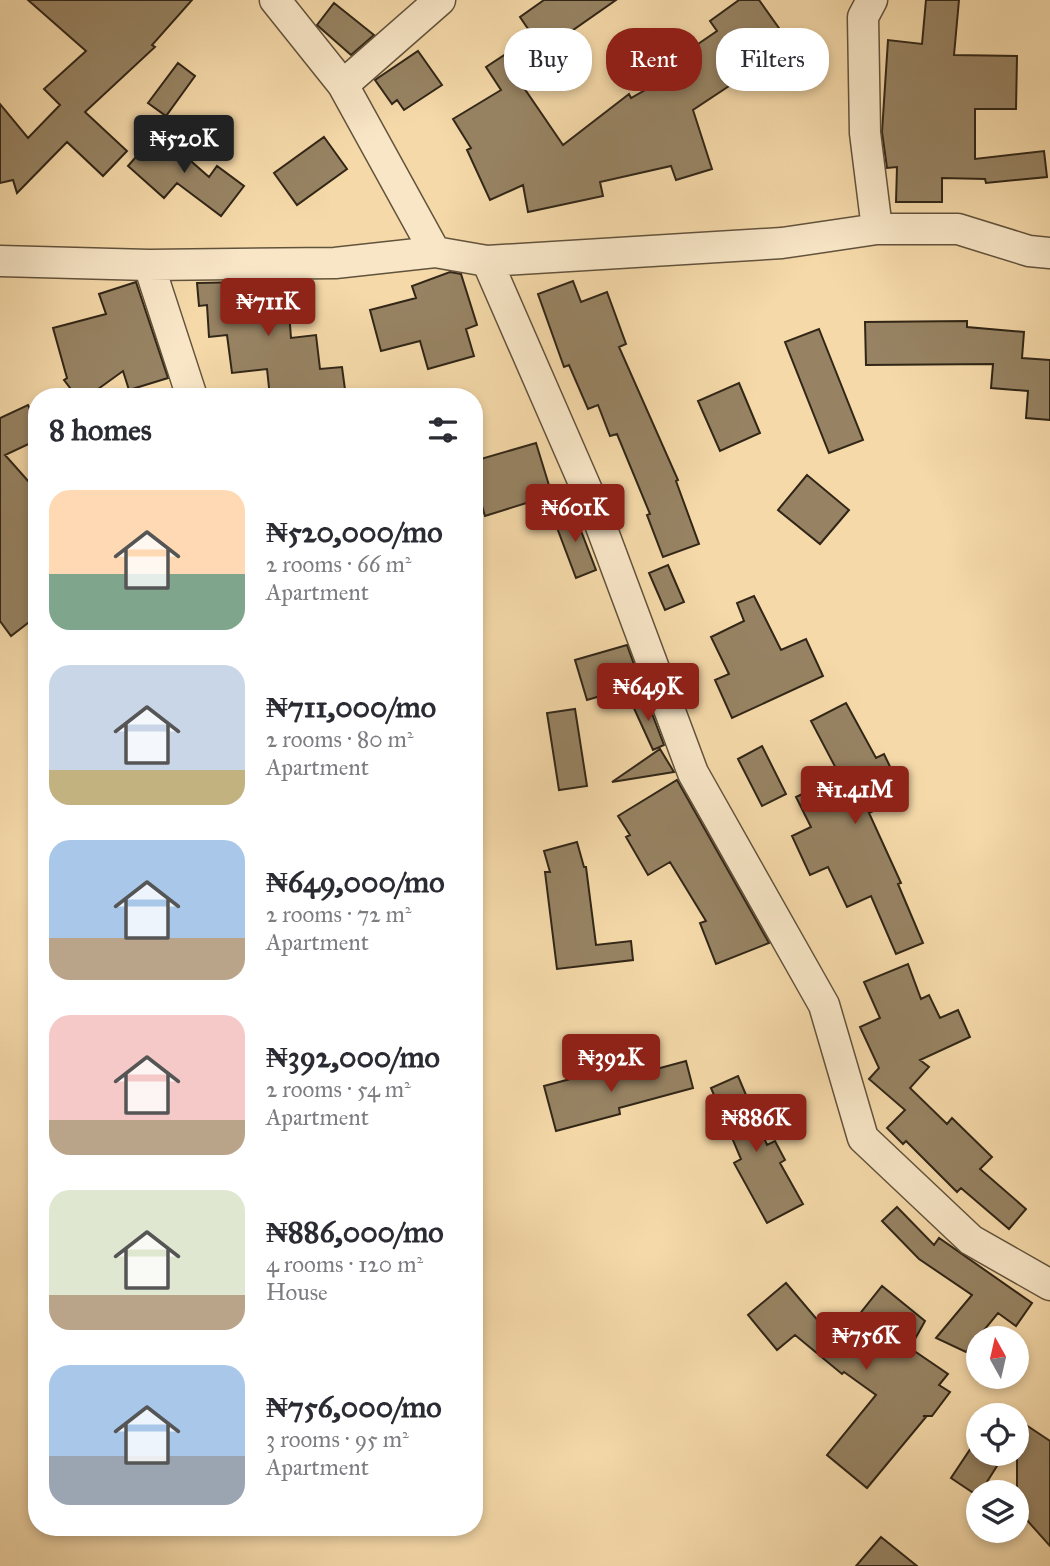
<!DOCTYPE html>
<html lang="en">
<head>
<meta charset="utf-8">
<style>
	body { margin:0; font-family:"IM FELL Great Primer",serif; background:#f2f2f3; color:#2b2b33; height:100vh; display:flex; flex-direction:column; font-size:26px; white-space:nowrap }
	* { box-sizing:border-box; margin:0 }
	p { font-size:23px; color:#7c7c81 }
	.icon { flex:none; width:38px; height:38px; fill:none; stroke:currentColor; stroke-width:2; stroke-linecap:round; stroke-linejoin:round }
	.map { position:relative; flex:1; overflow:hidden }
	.panel { position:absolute; left:28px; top:388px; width:455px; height:1148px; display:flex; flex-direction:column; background:#fff; border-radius:28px; box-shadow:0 4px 10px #0003 }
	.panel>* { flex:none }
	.guide { position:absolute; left:504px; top:28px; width:441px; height:63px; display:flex; gap:14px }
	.needle { width:46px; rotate:352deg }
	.buttons { position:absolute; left:966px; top:1326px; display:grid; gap:14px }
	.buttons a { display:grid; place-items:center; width:63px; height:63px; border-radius:50%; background:#fff; box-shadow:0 4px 10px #0003; font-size:35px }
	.price { position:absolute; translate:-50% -60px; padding:0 16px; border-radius:7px; background:#8f2418; color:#fff; font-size:23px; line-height:46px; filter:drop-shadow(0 2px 4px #0008) }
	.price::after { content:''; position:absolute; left:50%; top:42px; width:21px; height:16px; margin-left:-10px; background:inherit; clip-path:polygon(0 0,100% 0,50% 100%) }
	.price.selected { background:#222; color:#fff }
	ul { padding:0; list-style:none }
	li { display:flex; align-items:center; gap:21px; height:175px; padding:0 21px }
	li span { display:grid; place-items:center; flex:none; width:196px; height:140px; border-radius:21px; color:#555 }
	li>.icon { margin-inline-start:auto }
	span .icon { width:84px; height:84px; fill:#fffc; stroke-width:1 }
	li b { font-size:30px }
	h2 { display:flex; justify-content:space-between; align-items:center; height:84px; padding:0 21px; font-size:30px }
	.pill { padding:0 24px; border-radius:28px; background:#fff; box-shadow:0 4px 10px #0003; font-size:24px; line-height:63px }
	.pill.selected { background:#8f2418; color:#fff }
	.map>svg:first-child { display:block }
	.building { fill:#978363; stroke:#312617; stroke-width:2 }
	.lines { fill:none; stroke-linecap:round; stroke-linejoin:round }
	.minor-casing { stroke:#62533c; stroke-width:33 }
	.minor { stroke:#f8e6c7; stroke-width:30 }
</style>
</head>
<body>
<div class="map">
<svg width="1050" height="1566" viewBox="0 0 1050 1566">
	<rect width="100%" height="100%" fill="#f5d9a9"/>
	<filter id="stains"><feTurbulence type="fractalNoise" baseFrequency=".00286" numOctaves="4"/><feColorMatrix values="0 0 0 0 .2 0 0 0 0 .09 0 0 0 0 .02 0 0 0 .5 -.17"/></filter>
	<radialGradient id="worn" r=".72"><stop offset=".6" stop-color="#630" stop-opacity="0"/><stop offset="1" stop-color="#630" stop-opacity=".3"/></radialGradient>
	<path class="building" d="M28,0H192L152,45L155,47L85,112L127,151L103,176L67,142L17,193L13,180L0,183V104L28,138L60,105L44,89L86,51Z
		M544,0H616L543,51L520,17Z
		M739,0H759L791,45L693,110L712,169L676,180L671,166L600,182L603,196L528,212L523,185L490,200L467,150L471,148L453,119L501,90L486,67L506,54L523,81L520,82L563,145L629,94L631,98L680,70L684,65L679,57L717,31L710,21Z
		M926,0H959L954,55L1017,56L1016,109H975V159L1044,151L1047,177L986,183L985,179L942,178V202H896L897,167L887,168L882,132L888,40L922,44Z
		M334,3L374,35L351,55L317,25Z
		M418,51L442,85L404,110L397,100L392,104L375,80Z
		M178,63L195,76L166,116L148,103Z
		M158,132L209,177L217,166L244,186L221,216L177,183L164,198L128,166Z
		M324,137L347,169L297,205L274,173Z
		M450,272L461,274L477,325L466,329L474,356L428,369L420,341L381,351L370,310L416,298L412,286Z
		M292,281L294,297L288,298L291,338L316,335L320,369L342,367L346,397H270L267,369L232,373L227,335L209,337L207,305L199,306L197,283Z
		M573,281L581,302L607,292L626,344L619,347L678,480L676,481L699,544L663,557L647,515L650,514L617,434L610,436L598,405L588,409L569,365L564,367L538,294Z
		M136,282L168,378L129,390L123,371L87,397H77L64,380L67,378L53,328L106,314L99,294Z
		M967,321V327L1024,332L1022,358L1050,360V420L1026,418L1028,391L991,388L993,364L866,365L865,322Z
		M819,329L863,440L829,453L785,342Z
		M739,383L760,433L720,451L698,401Z
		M28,405L37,423V440L5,455L37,491V616L11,636L0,621V418Z
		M536,443L552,495L485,516L474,479V461Z
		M807,475L849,510L820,544L778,510Z
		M573,510L596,570L576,578L553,517Z
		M668,565L684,602L665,610L649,573Z
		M754,596L781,650L806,639L823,676L732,718L715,680L729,674L711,637L744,621L737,603Z
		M627,645L641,684L587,700L575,660Z
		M646,698L664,745L653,750L632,704Z
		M846,703L876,758L884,754L904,796L869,813L901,883L898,884L923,943L896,954L871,896L847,907L828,867L810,875L792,836L811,827L796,797L840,776L811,721Z
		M575,709L587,786L559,790L547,713Z
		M762,746L786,794L762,806L738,759Z
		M660,749L674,772L612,782Z
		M677,780L769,943L716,964L700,923L706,921L670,862L648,875L626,837L630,835L618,816Z
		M577,842L584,867H586L596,945L631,941L633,960L557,969L545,872H550L544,851Z
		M908,964L921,999L929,995L940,1018L958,1010L970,1037L920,1060L929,1067L910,1088L947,1124L952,1118L992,1157L980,1169L1026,1209L1009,1229L961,1188L957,1192L906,1141L903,1144L887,1128L905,1110L869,1079L879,1068L860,1027L880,1018L864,982Z
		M686,1061L693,1088L619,1108L620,1114L556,1131L544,1086L608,1069L612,1081Z
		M738,1076L767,1145L775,1141L785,1160L780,1163L803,1204L767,1223L734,1163L741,1159L711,1088Z
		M897,1207L934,1245L939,1238L1032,1303L1016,1326L998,1313L966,1352L936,1338L972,1295L919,1259L882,1221Z
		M786,1283L825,1329L837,1315L850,1326L882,1286L925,1321L910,1348L948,1374L939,1385L950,1392L932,1416H923L926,1417L867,1488L827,1455L876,1395L844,1372L842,1374L795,1335L777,1350L748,1315Z
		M1017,1419L1050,1441V1546L1017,1509Z
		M971,1448L997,1466L978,1496L951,1478Z
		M881,1537L917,1566H856Z"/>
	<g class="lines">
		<defs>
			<path id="minor" d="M275,0L343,85L435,252
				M872,0L863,17L865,133L877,229
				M343,85L440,0
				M0,261L149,265L335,263L435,252L487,261L782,243L877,229H958L1029,251L1050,253
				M487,261L590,497L693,773L824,1005L863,1138L971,1240L1050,1285
				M149,265L192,397"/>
		</defs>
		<use href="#minor" class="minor-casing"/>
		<use href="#minor" class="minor"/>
	</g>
	<rect width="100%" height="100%" filter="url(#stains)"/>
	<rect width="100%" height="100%" fill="url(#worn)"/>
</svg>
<div class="buttons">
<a><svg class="needle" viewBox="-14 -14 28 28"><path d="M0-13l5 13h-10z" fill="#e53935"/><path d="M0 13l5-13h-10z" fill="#7c7c81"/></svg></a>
<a><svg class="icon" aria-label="locate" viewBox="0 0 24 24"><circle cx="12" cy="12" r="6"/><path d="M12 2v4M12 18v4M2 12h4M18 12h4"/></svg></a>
<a><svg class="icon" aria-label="layers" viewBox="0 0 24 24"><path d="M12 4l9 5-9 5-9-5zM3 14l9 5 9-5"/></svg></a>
</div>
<b class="price selected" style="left:184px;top:175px">₦520K</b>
<b class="price" style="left:268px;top:338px">₦711K</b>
<b class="price" style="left:575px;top:544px">₦601K</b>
<b class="price" style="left:648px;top:723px">₦649K</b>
<b class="price" style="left:855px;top:826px">₦1.41M</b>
<b class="price" style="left:611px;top:1094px">₦392K</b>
<b class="price" style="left:756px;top:1154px">₦886K</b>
<b class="price" style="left:866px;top:1372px">₦756K</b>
<div class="guide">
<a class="pill">Buy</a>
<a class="pill selected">Rent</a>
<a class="pill">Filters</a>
</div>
<section class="panel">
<h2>8 homes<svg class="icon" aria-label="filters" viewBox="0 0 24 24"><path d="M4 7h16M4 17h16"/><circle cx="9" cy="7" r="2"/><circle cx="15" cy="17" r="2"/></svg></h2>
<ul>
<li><span style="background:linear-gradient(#ffd9b3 60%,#7fa58c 0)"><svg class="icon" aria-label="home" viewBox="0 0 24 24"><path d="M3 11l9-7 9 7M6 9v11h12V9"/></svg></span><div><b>₦520,000/mo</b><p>2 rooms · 66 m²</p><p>Apartment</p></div></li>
<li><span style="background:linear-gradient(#c9d6e8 75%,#c2b280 0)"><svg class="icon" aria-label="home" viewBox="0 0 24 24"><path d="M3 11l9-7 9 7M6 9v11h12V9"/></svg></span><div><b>₦711,000/mo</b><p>2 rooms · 80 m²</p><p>Apartment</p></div></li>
<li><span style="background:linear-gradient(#a9c7e8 70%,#b9a48a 0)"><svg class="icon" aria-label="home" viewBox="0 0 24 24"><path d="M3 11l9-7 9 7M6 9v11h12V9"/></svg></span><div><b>₦649,000/mo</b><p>2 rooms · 72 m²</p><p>Apartment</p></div></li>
<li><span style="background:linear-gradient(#f6c9c9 75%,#b9a48a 0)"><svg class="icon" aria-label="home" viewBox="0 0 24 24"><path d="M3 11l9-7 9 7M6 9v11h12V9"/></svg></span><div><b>₦392,000/mo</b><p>2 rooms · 54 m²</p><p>Apartment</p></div></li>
<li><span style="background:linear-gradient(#dfe7d0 75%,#b9a48a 0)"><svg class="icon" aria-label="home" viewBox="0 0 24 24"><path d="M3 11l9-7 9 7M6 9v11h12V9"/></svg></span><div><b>₦886,000/mo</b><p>4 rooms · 120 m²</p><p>House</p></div></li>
<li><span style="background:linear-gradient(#a9c7e8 65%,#9aa5b1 0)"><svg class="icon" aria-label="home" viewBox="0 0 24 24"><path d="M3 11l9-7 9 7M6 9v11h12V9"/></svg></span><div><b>₦756,000/mo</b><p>3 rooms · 95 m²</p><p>Apartment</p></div></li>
</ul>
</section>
</div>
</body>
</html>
